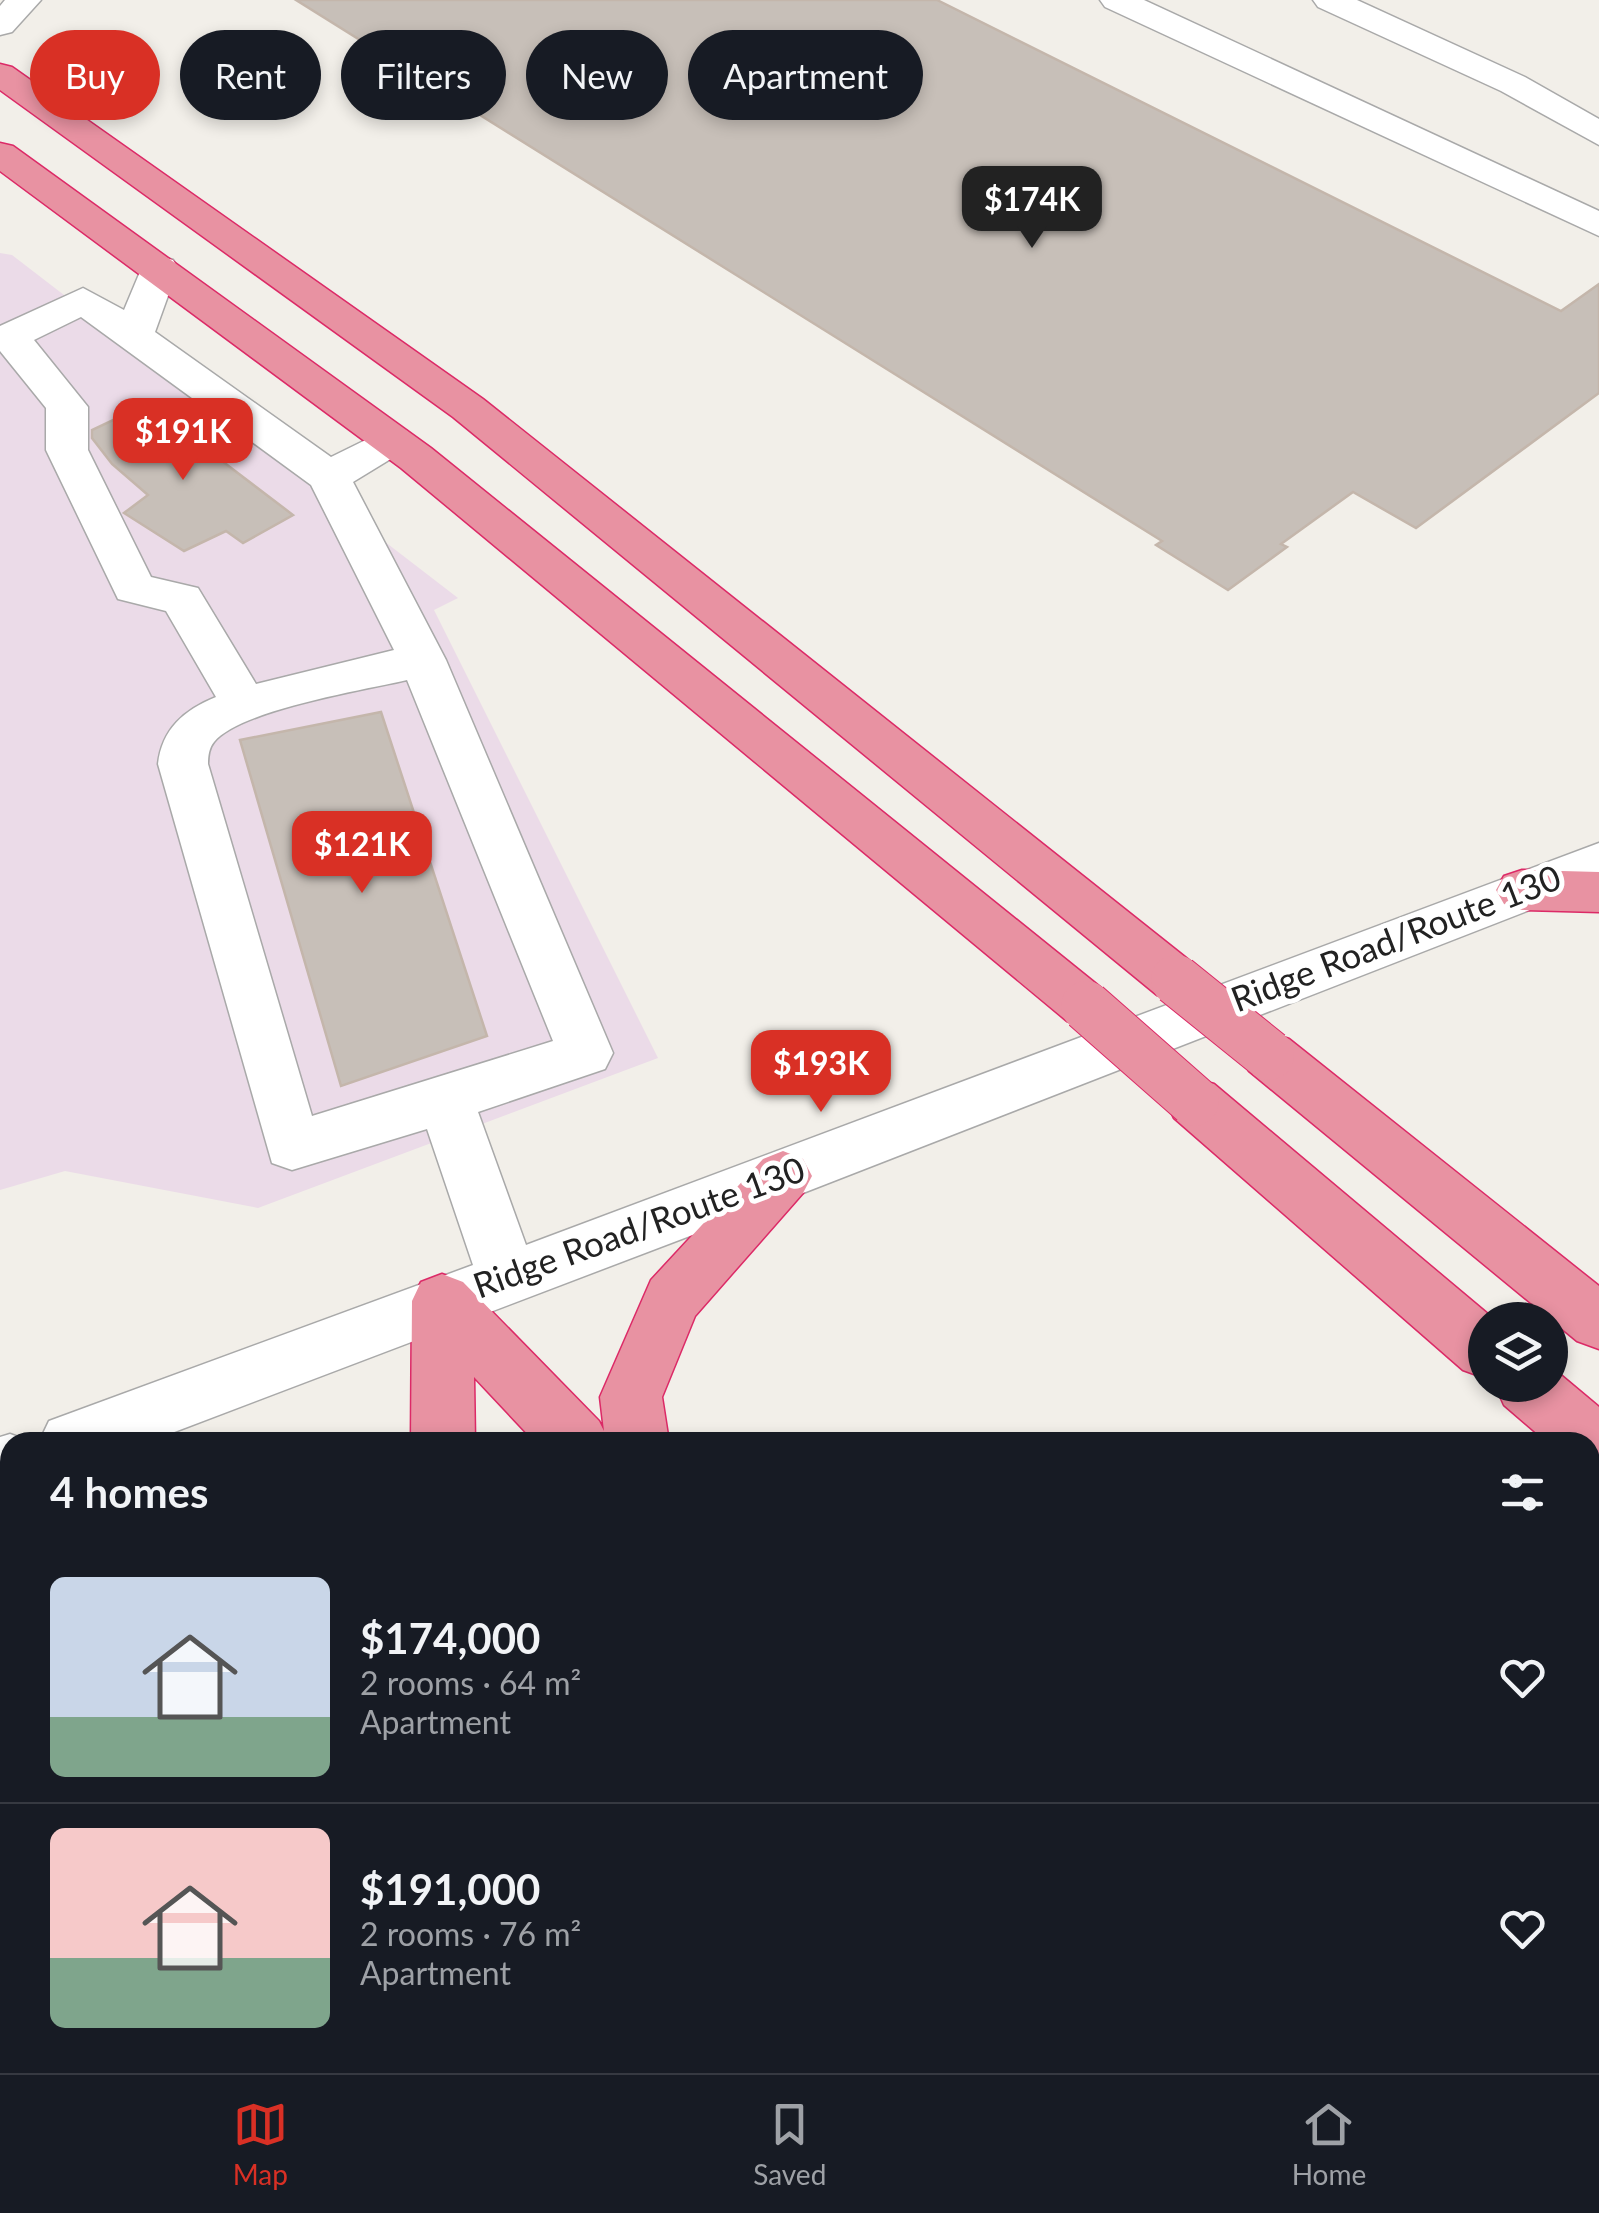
<!DOCTYPE html>
<html lang="en">
<head>
<meta charset="utf-8">
<style>
	body { margin:0; font-family:Lato,sans-serif; background:#242831; color:#f1f3f6; height:100vh; display:flex; flex-direction:column; font-size:38px; white-space:nowrap }
	* { box-sizing:border-box; margin:0 }
	p { font-size:32px; color:#9ea1a6 }
	.icon { flex:none; width:55px; height:55px; fill:none; stroke:currentColor; stroke-width:2; stroke-linecap:round; stroke-linejoin:round }
	.map { position:relative; flex:1; overflow:hidden }
	.drawer { position:absolute; left:0px; top:1432px; width:1600px; height:642px; display:flex; flex-direction:column; background:#171b24; border-radius:30px 30px 0 0; box-shadow:0 5px 15px #0003 }
	.drawer>* { flex:none }
	.hud { position:absolute; left:30px; top:30px; width:1000px; height:90px; display:flex; gap:20px }
	.tools { position:absolute; left:1468px; top:1302px; display:grid; gap:20px }
	.tools a { display:grid; place-items:center; width:100px; height:100px; border-radius:50%; background:#171b24; box-shadow:0 5px 15px #0003; font-size:50px }
	.price { position:absolute; translate:-50% -85px; padding:0 22px; border-radius:20px; background:#d93025; color:#fff; font-size:32px; line-height:65px; filter:drop-shadow(0 2px 5px #0008) }
	.price::after { content:''; position:absolute; left:50%; top:60px; width:30px; height:22px; margin-left:-15px; background:inherit; clip-path:polygon(0 0,100% 0,50% 100%) }
	.price.on { background:#222; color:#fff }
	ul { padding:0; list-style:none }
	li { display:flex; align-items:center; gap:30px; height:250px; padding:0 50px }
	li+li { border-top:2px solid #363941 }
	li span { display:grid; place-items:center; flex:none; width:280px; height:200px; border-radius:15px; color:#555 }
	li>.icon { margin-inline-start:auto }
	span .icon { width:120px; height:120px; fill:#fffc; stroke-width:1 }
	li b { font-size:42px }
	h2 { display:flex; justify-content:space-between; align-items:center; height:120px; padding:0 50px; font-size:42px }
	.pill { padding:0 35px; border-radius:45px; background:#171b24; box-shadow:0 5px 15px #0003; font-size:35px; line-height:90px }
	.pill.on { background:#d93025; color:#fff }
	.tab-bar { display:flex; justify-content:space-around; align-items:center; height:140px; border-top:2px solid #363941; background:#171b24; font-size:28px; color:#9ea1a6 }
	.tab-bar a { display:grid; justify-items:center; gap:5px }
	.tab-bar .on { color:#d93025 }
	.map>svg:first-child { display:block }
	.industrial { fill:#ebdbe8 }
	.building { fill:#c7bfb8; stroke:#c4b6ab; stroke-width:2.5 }
	.lines { fill:none; stroke-linecap:round; stroke-linejoin:round }
	.minor-casing { stroke:#a9a9a9; stroke-width:3 }
	.highway-casing { stroke:#dc2a67; stroke-width:3 }
	.minor { fill:#fff; fill-rule:evenodd }
	.highway { fill:#e892a2; fill-rule:evenodd }
	.highway-bridge-casing { stroke:#dc2a67; stroke-width:52; stroke-linecap:butt }
	.highway-bridge { stroke:#e892a2; stroke-width:50 }
	.labels { text-anchor:middle; stroke-width:10; stroke-linejoin:round; paint-order:stroke }
	.street-label { font-size:35px; fill:#222; stroke:#fff }
</style>
</head>
<body>
<div class="map">
<svg width="1599" height="2073" viewBox="0 0 1599 2073">
	<rect width="100%" height="100%" fill="#f2efe9"/>
	<path class="industrial" d="M0,253L12,255L458,598L434,610L658,1058L258,1208L65,1171L0,1190Z"/>
	<path class="building" d="M296,0H937L1561,311L1599,284V393L1416,528L1353,492L1281,544L1287,547L1228,590L1156,545L1162,541Z
		M147,404L293,515L243,543L226,531L184,551L124,513L148,495L112,464L92,438V430Z
		M381,712L487,1036L341,1086L240,740Z"/>
	<g class="lines">
		<defs>
			<path id="minor" d="M5,0H41L12,32L0,35V6Z
				M1100,0H1144L1599,211V236L1105,7Z
				M1313,0H1357L1525,77L1599,119V145L1501,91L1318,7Z
				M159,256L173,260L178,268L155,332L331,457L392,427L407,431L413,440L407,449L353,482L446,660L613,1053L605,1069L478,1112L526,1245L1599,843V883L803,1193L148,1442H39L49,1421L473,1265L427,1129L292,1170L272,1163L158,764C162,729 184,710 216,697L166,611L118,599L46,450V408L0,351V326L83,288L124,310L145,260ZM81,317L311,485L394,650L256,684L198,588L151,577L88,450V407L34,340ZM407,680L553,1041L312,1116L208,764C208,756 209,748 214,742C240,710 364,690 407,680Z
				M10,1434L32,1442H10V1494L0,1497V1437Z"/>
			<path id="highway" d="M0,64L12,67L483,399L1195,965L1203,980L1195,995L1176,1001L1157,995L453,417L0,90Z
				M0,143L13,146L431,448L1105,991L1113,1006L1105,1021L1086,1028L1067,1021L401,468L0,171Z
				M1522,870L1599,872V912L1522,910L1504,904L1496,890L1504,876Z
				M1269,1032L1289,1039L1599,1286V1349L1577,1341L1249,1071L1241,1055L1249,1039Z
				M1194,1078L1214,1084L1495,1320H1485V1378L1463,1370L1174,1118L1166,1101L1174,1084Z
				M783,1151L803,1159L812,1176L803,1193L695,1316L662,1397L669,1442H535L474,1377L475,1442H411L412,1301L421,1282L442,1274L463,1282L599,1421L604,1431L600,1397L651,1280L763,1159Z
				M1550,1366L1599,1407V1477L1590,1473V1442H1547L1504,1405L1495,1385H1550Z
				M1590,1548L1599,1551V1741L1590,1745Z
				M1590,1972L1599,1974V2050L1590,2048Z"/>
		</defs>
		<use href="#minor" class="minor-casing"/>
		<use href="#highway" class="highway-casing"/>
		<use href="#minor" class="minor"/>
		<use href="#highway" class="highway"/>
		<defs>
			<path id="highway-bridge" d="M1176,980L1269,1055
				M1086,1006L1194,1101"/>
		</defs>
		<use href="#highway-bridge" class="highway-bridge-casing"/>
		<use href="#highway-bridge" class="highway-bridge"/>
	</g>
	<g class="labels">
		<g class="street-label">
			<text transform="translate(1396 939) rotate(-21)" y="12">Ridge Road/Route 130</text>
			<text transform="translate(639 1228) rotate(-20)" y="12">Ridge Road/Route 130</text>
		</g>
	</g>
</svg>
<div class="tools">
<a><svg class="icon" aria-label="layers" viewBox="0 0 24 24"><path d="M12 4l9 5-9 5-9-5zM3 14l9 5 9-5"/></svg></a>
</div>
<b class="price on" style="left:1032px;top:251px">$174K</b>
<b class="price" style="left:183px;top:483px">$191K</b>
<b class="price" style="left:362px;top:896px">$121K</b>
<b class="price" style="left:821px;top:1115px">$193K</b>
<div class="hud">
<a class="pill on">Buy</a>
<a class="pill">Rent</a>
<a class="pill">Filters</a>
<a class="pill">New</a>
<a class="pill">Apartment</a>
</div>
<section class="drawer">
<h2>4 homes<svg class="icon" aria-label="filters" viewBox="0 0 24 24"><path d="M4 7h16M4 17h16"/><circle cx="9" cy="7" r="2"/><circle cx="15" cy="17" r="2"/></svg></h2>
<ul>
<li><span style="background:linear-gradient(#c9d6e8 70%,#7fa58c 0)"><svg class="icon" aria-label="home" viewBox="0 0 24 24"><path d="M3 11l9-7 9 7M6 9v11h12V9"/></svg></span><div><b>$174,000</b><p>2 rooms · 64 m²</p><p>Apartment</p></div><svg class="icon" aria-label="heart" viewBox="0 0 24 24"><path d="M12 20l-8-8c-3-5 5-10 8-4 3-6 11-1 8 4z"/></svg></li>
<li><span style="background:linear-gradient(#f6c9c9 65%,#7fa58c 0)"><svg class="icon" aria-label="home" viewBox="0 0 24 24"><path d="M3 11l9-7 9 7M6 9v11h12V9"/></svg></span><div><b>$191,000</b><p>2 rooms · 76 m²</p><p>Apartment</p></div><svg class="icon" aria-label="heart" viewBox="0 0 24 24"><path d="M12 20l-8-8c-3-5 5-10 8-4 3-6 11-1 8 4z"/></svg></li>
</ul>
</section>
</div>
<nav class="tab-bar">
<a class="on"><svg class="icon" aria-label="map" viewBox="0 0 24 24"><path d="M3 6l6-2 6 2 6-2v14l-6 2-6-2-6 2zM9 4v14M15 6v14"/></svg>Map</a>
<a><svg class="icon" aria-label="saved" viewBox="0 0 24 24"><path d="M7 4h10v16l-5-4-5 4z"/></svg>Saved</a>
<a><svg class="icon" aria-label="home" viewBox="0 0 24 24"><path d="M3 11l9-7 9 7M6 9v11h12V9"/></svg>Home</a>
</nav>
</body>
</html>
